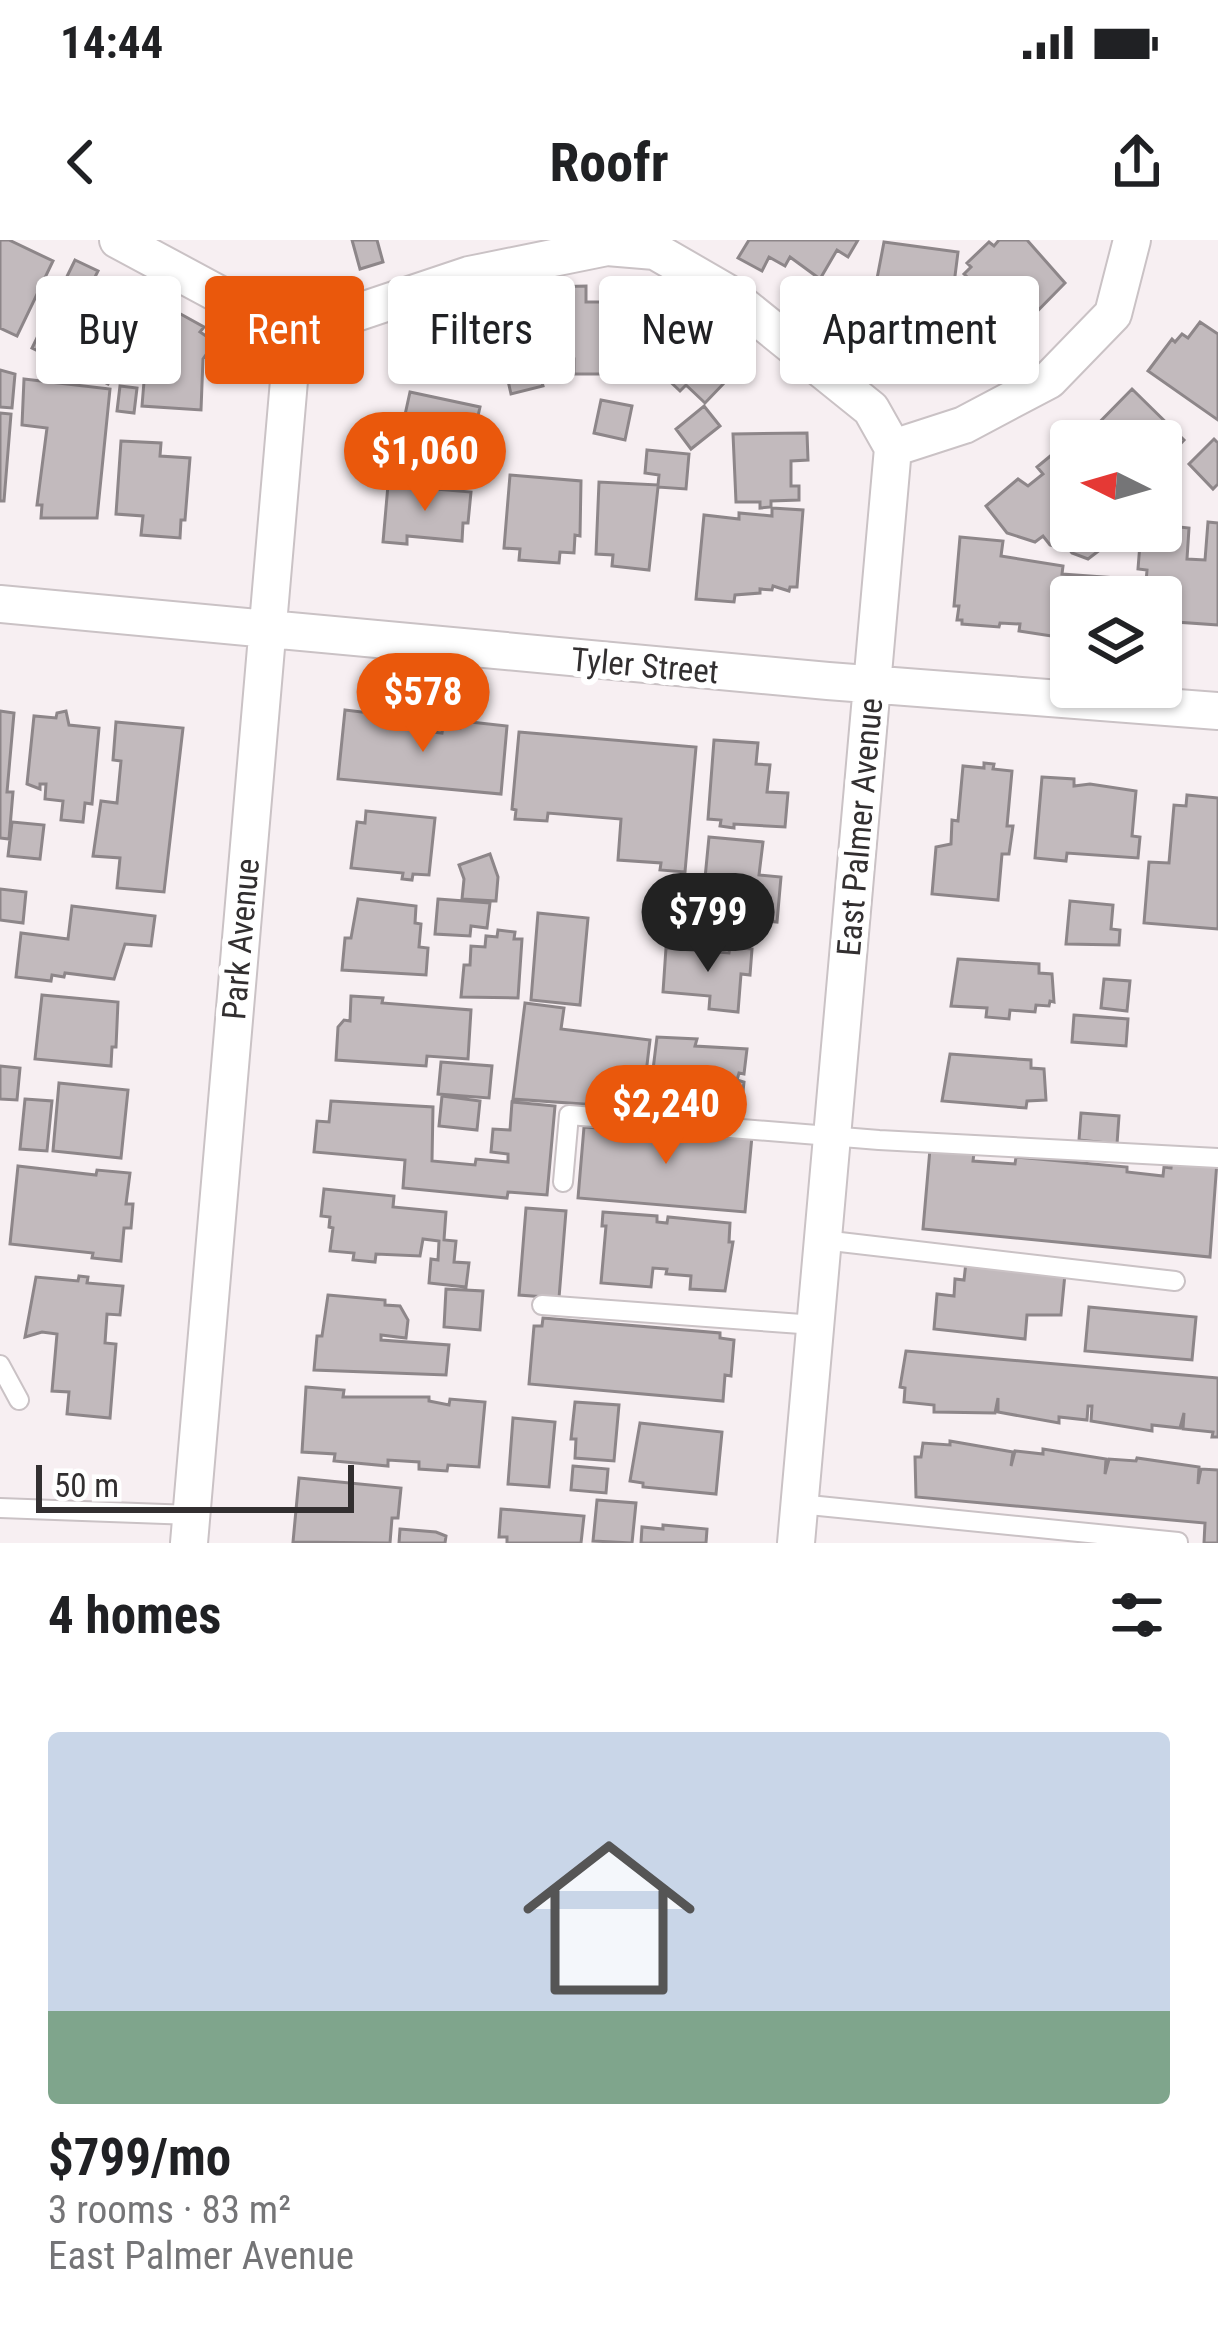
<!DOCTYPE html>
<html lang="en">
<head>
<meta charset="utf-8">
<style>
	body { margin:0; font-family:"Roboto Condensed",sans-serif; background:#f2f2f2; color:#202124; height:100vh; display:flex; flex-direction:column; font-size:45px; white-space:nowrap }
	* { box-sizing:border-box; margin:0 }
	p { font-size:39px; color:#757577 }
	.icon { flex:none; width:66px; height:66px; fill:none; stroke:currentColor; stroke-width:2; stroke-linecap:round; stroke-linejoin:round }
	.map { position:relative; height:1303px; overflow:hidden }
	.sheet { display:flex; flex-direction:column; background:#fff; flex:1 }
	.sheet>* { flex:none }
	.top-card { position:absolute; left:36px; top:36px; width:1146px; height:108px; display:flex; gap:24px }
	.needle { width:78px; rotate:275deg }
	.buttons { position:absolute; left:1050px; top:180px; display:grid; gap:24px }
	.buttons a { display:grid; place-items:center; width:132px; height:132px; border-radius:12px; background:#fff; box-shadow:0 3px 9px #0004; font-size:60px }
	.scale { position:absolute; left:36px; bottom:30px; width:318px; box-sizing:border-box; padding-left:12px; border:6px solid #322f30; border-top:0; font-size:33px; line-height:42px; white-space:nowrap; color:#322f30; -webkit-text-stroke:9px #fff; paint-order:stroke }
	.price { position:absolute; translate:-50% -102px; padding:0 27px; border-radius:42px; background:#ea580c; color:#fff; font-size:39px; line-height:78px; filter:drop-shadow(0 3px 6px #0008) }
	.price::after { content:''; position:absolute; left:50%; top:72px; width:36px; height:27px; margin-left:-18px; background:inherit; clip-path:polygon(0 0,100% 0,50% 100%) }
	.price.selected { background:#222; color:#fff }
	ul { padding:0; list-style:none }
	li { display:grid; align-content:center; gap:24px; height:636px; padding:0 48px }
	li+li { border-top:3px solid #e0e0e0 }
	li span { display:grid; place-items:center; height:372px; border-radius:12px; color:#555 }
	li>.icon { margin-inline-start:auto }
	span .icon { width:216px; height:216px; fill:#fffc; stroke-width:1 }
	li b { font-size:51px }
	h2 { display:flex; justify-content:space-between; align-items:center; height:144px; padding:0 48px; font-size:51px }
	.pill { padding:0 42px; border-radius:12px; background:#fff; box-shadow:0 3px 9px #0004; font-size:42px; line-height:108px }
	.pill.selected { background:#ea580c; color:#fff }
	.status { display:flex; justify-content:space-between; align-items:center; height:84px; padding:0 60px; background:#fff; direction:ltr }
	.status svg { height:33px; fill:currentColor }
	header { display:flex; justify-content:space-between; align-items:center; height:156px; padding:0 48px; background:#fff; font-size:54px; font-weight:700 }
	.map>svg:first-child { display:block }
	.building { fill:#c2babd; stroke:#8d8689; stroke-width:3 }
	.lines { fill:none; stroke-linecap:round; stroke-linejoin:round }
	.lane-casing { stroke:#cac2c5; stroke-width:22 }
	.street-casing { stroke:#cac2c5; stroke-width:40 }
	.lane { stroke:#fff; stroke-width:18 }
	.street { stroke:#fff; stroke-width:36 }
	.labels { text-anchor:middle; stroke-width:12; stroke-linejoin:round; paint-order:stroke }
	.street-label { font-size:33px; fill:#322f30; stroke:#fff }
</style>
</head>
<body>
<div class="status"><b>14:44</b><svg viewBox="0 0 49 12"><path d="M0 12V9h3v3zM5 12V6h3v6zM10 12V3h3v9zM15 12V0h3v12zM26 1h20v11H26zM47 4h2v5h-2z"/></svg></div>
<header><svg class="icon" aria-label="back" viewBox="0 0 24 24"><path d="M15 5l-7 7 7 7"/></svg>Roofr<svg class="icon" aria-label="share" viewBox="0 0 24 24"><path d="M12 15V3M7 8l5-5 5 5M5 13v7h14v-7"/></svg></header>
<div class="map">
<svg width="1218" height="1303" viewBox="0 0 1218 1303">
	<rect width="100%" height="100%" fill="#f7eff2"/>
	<path class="building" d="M0,0H9L53,21L17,96L0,88Z
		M352,0H377L383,22L360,29Z
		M749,0H858L848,17L837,10L820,39L790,17L785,26L769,17L762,31L738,18Z
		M999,0H1027L1065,43L1008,101L967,125L963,67L981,50L964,34L971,27L967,23L989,2L994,6Z
		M884,2L958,12L951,68L944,67L939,106L934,105L927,115L920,114L911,102L888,101L884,118L850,106L860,68L871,70Z
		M75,20L98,31L92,43L110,52L101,71L114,78L121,65L146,77L108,144L87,133L89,127L69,117L65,124L32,108Z
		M586,46V62H607L608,86H614L619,134H574V119H548L547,47Z
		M518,52L543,146L511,154L506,132L466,142L463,131L441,137L408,129L398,114L394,86L429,77L427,68L486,53L488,60Z
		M177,72L204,87L200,92L215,102L203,119L201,170L142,166L146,117L142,114Z
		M697,80L716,98L720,94L732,100L749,117L705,163L686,145L680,151L662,134L657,139L651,134Z
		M1200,82L1218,94V180L1148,131L1172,99L1175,102L1182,94L1188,98Z
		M0,130L15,134L12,168L0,167Z
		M24,139L110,149L97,278H41L42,265H37L47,188L22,185Z
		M120,146L137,148L134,173L117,171Z
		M1132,149L1184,200L1169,216L1175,222L1167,231L1161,226V201H1081Z
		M410,152L480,167L464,239L386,222L393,191L401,193Z
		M601,160L632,166L625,200L594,193Z
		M704,166L720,186L691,209L676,189Z
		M0,173L11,174L4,261H0Z
		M807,193L808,220L791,221V246H799V260L771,261V267L760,268V262H736L733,194Z
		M1214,199L1218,203V244L1213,249L1189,224Z
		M121,201L161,203L160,216L190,218L185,280H181L180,298L141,295L143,276L116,274Z
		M647,210L689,214L686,249L658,247L649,330L612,326L613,315L596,314L599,242L658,245L659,235L645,233Z
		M1054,213L1071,235V291H1092L1105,306L1088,319L1072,313L1066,305L1060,308L1050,305L1043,296L1035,302L1007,293L986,266L1018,239L1028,246L1043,234L1037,227Z
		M510,235L581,241L580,296L575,295L574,313L560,312L559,323L519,320L520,309L504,308Z
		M388,245L471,252L468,283H463L462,301L407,296V304L383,302Z
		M772,268L803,270L797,347H790L789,351L773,346L772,350L760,349V353L735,355L734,362L696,359L704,275L739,279V273L772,276Z
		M1208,282L1218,283V385L1176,382V372L1162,371L1163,356L1145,355L1147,330L1138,329L1141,291H1161V285L1189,288L1187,319L1205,320Z
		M960,297L1003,301L1001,316L1063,326L1062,334L1116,338L1114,357H1071V399L1019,391L1020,384L1000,383L999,387L962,384V380H957L959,366H954Z
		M345,470L387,475L386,487L442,493L443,487L460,488L461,481L507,486L501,554L338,539Z
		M0,471L14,473L7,552H13L9,599L0,598Z
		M66,471L69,485L99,488L92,564L85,563L83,582L61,580L63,561L45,559L46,544H40V549L27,544L34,476L56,478L57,473Z
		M116,482L183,488L164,652L117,648L120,618L93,616L101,561L117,563L121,521L113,520Z
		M519,492L696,507L685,632L660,630L661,623L618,620L621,579L548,573L547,581L515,579L516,570L512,569Z
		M714,500L758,503L756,524L770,525L767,552L788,553L785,587L734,584V588L720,586L721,580L708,579Z
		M984,523L994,524L993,529L1012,531L1007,586H1013L1009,614H1002L998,660L932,654L936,607L951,604L952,580L958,581L963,526L984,528Z
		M1042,537L1074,539V546L1090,544L1136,551L1132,596L1140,597L1138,618L1067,613L1066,621L1035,618Z
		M1187,555L1218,558V689L1144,683L1149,622L1169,623L1174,565L1186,566Z
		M366,571L435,578L429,635L413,634L412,640L402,639L403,633L351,628L357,582L365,583Z
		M12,582L44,585L40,619L8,616Z
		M709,597L763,602L759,635L781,637L777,682L756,680V675L702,669Z
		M490,614L498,637L496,661L462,659L464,639L459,625Z
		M0,649L26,652L23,683L0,680Z
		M358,659L416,666L415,683L421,684L419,707L428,708L426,735L342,730L345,698H351Z
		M438,659L490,663L487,688L471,686L470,696L435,694Z
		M1070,661L1113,665L1111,689L1120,690L1119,705L1066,704Z
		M72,666L155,676L151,706L125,704L114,739L65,733L64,737L52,735L51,741L16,737L21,693L68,699Z
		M538,673L588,678L580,765L531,760Z
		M498,690L515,692L514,699H522L518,758L461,757L464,725H470L471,706L485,707L486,696L497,697Z
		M730,707L752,709L750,735L741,734L738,772L709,769L710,756L663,752L666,708L729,713Z
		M958,719L1039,724V733L1052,734L1054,762L1050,761L1049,766L1036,765L1035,772L1010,770L1009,779L986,777L987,768L951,766Z
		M1104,739L1130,741L1127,771L1101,768Z
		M42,755L118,762L116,807H112L111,826L35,819Z
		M351,756L383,758L382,763L471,770L468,819L427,816L426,826L336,820L338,787L344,780L350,781Z
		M525,763L564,768L561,789L650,800L646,833L637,832L635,852L650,854L657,797L697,799L695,806L747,809L744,834L739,833L737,840L744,842L741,870L725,868L724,874L513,859Z
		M1074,775L1128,779L1126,806L1072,802Z
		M950,814L1031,820V828L1044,829L1046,860L1027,861L1026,868L942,861Z
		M441,822L492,826L489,858L438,854Z
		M0,826L20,828L17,860L0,859Z
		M59,843L128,850L121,918L53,911Z
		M442,856L480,861L477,890L439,886Z
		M25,859L52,861L47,911L20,909Z
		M331,861L433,867L432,921L475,925L476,919L508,922V914L491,912L493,889L510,890L512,862L555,866L547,955L508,952L507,958L403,948L405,920L314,912L317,881L329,882Z
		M1081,873L1119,876L1117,904L1079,900Z
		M628,883L685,888L684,895H690L691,891L752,896L745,972L578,958L584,887L627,890Z
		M930,909L974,913L973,921L1015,924L1016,917L1127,927V932L1163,936L1164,927L1171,928L1172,918L1217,921L1210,1017L923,989Z
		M18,926L96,935L97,930L130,933L126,964H133L131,988H124L121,1021L92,1018L93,1013L10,1004Z
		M324,949L394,956L393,967L446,972L444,1000L456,1001L454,1022L469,1023L466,1047L429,1043L431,1019L438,1020L439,1001L423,999L420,1016L376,1014L375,1022L353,1020L354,1013L330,1011L333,988L329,987L330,977L321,976Z
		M526,968L566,971L559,1058L519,1055Z
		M603,972L657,976V982L667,983L668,977L730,983L729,1002H733L725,1051L690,1049L691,1036L666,1034L667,1029L653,1028L651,1047L601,1043L606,986H602Z
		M966,1022L1065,1034L1061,1075H1027L1025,1099L934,1089L937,1054L954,1056L955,1039L964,1040Z
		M79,1036L88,1037L87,1043L123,1046L120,1075L107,1074L105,1103L116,1104L110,1178L67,1174L69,1152L52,1151L57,1094L42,1092L25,1097L36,1037L78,1041Z
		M446,1049L483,1051L480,1090L444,1087Z
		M328,1055L385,1060V1065L400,1066L408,1080L406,1098L381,1095V1100L449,1105L446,1135L314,1130L317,1096H322Z
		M1089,1067L1196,1077L1192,1120L1085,1111Z
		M543,1078L720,1093V1098L734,1100L731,1136L725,1135L723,1161L529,1144L534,1086H542Z
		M906,1111L1218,1138V1197H1212L1213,1192L1183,1189L1184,1173L1180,1188L1152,1185V1191L1091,1181L1092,1166H1088L1087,1180L1059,1177V1183L998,1172V1158L995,1173L934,1172V1165L904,1162L905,1148L900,1147Z
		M306,1147L344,1150L343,1157H429V1161L449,1165L450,1159L485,1162L479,1227L448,1225L447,1231L419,1229V1222L388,1220V1226L334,1221L335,1214L302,1212Z
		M575,1162L619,1165L614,1221L575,1218L576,1199H571Z
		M513,1178L555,1182L549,1247L508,1244Z
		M640,1183L722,1192L716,1254L643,1247V1243L630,1241Z
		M950,1201L1013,1212L1011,1226L1015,1211L1043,1214V1209L1106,1219L1105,1234L1109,1219L1136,1221L1137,1218L1199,1227L1198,1244L1201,1229L1218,1230V1303H1204L1205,1283L916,1257L915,1217H921L923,1203L950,1205Z
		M573,1226L608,1229L606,1253L571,1250Z
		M299,1238L401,1248L398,1278H392L390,1303L293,1302Z
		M597,1260L636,1263L632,1303L593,1301Z
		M501,1269L584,1276L581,1303H507V1297H499Z
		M663,1285L707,1289L706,1303H641L642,1287L663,1289Z
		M400,1289L436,1292L446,1296L445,1303H399Z"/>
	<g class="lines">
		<defs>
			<path id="lane" d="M563,942L569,875L879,900L1218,918
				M823,1000L1175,1041
				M542,1065L815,1085
				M0,1125L19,1160
				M799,1264L1178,1302
				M0,1268L192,1275"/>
			<path id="street" d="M118,0L293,94L469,35L607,7L655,11L726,52L871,169L893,208
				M893,208L964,185L1049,140L1113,74L1132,0
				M0,364L828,441L1218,471
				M189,1303L293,94
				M796,1303L893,208"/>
		</defs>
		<use href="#lane" class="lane-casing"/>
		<use href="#street" class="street-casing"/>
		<use href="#lane" class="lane"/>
		<use href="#street" class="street"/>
	</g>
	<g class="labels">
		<g class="street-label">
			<text transform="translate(645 425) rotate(5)" y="12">Tyler Street</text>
			<text transform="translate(859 587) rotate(-85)" y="12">East Palmer Avenue</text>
			<text transform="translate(240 699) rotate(-85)" y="12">Park Avenue</text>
		</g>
	</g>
</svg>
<div class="buttons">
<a><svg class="needle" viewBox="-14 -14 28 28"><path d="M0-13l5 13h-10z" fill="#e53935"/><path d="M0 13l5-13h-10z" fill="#757577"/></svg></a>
<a><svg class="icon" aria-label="layers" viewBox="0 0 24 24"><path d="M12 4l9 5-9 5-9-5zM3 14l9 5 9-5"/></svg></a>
</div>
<div class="scale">50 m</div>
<b class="price" style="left:425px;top:274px">$1,060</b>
<b class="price" style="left:423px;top:515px">$578</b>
<b class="price selected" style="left:708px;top:735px">$799</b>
<b class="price" style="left:666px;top:927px">$2,240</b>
<div class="top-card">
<a class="pill">Buy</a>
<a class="pill selected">Rent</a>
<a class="pill">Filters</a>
<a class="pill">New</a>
<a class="pill">Apartment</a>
</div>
</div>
<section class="sheet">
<h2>4 homes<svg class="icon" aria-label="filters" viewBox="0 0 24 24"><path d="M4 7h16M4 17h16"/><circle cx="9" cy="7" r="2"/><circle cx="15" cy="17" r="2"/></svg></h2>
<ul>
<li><span style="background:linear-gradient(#c9d6e8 75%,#7fa58c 0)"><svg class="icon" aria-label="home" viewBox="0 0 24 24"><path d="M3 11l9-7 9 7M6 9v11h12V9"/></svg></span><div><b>$799/mo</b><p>3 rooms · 83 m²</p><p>East Palmer Avenue</p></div></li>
</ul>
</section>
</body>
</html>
